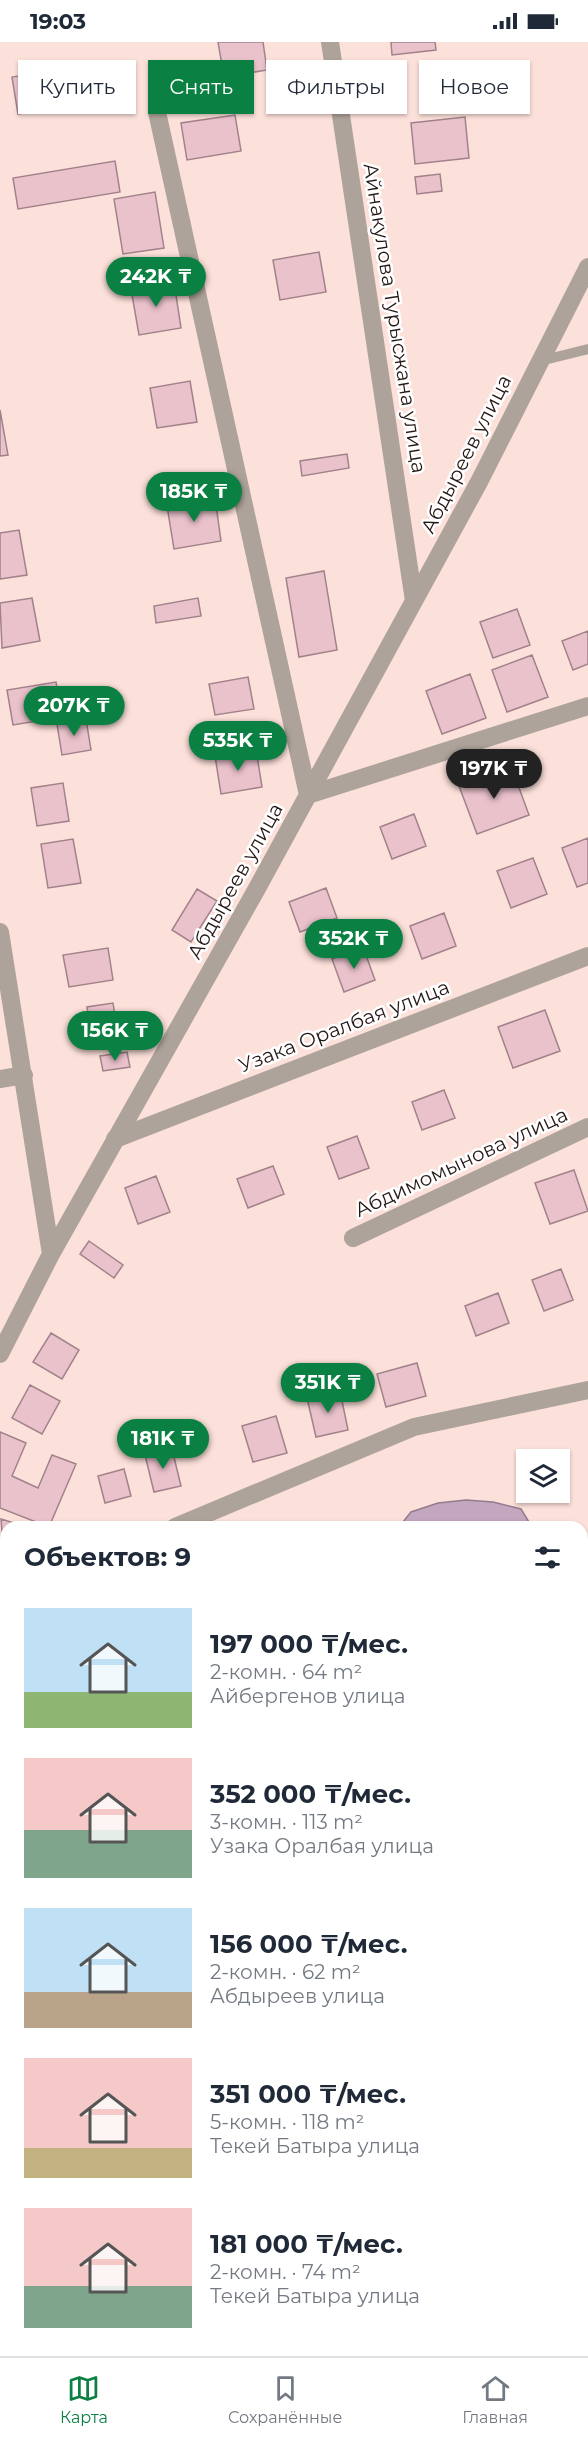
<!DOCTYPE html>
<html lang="ru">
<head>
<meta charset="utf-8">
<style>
	body { margin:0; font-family:Montserrat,sans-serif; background:#f6f6f7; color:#1f2937; height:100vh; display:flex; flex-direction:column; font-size:22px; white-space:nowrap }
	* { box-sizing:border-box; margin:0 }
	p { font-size:20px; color:#747a83 }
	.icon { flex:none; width:33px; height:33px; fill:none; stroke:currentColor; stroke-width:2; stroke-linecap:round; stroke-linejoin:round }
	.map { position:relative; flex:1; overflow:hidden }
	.details { position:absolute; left:0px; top:1479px; width:588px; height:836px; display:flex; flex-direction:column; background:#fff; border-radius:18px 18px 0 0; box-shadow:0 2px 4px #0004 }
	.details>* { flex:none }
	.top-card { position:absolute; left:18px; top:18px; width:552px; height:54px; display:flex; gap:12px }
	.fabs { position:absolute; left:516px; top:1407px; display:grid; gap:12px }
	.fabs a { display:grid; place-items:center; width:54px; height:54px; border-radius:0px; background:#fff; box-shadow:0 2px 4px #0004; font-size:30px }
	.price { position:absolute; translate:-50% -51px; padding:0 14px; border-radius:21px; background:#0b8043; color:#fff; font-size:20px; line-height:39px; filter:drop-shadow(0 2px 3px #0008) }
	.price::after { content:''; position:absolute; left:50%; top:36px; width:18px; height:14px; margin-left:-9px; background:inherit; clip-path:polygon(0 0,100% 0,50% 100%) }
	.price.on { background:#222; color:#fff }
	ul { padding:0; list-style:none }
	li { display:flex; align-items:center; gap:18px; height:150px; padding:0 24px }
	li span { display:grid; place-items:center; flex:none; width:168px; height:120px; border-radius:0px; color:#555 }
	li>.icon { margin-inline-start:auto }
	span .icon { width:72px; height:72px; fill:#fffc; stroke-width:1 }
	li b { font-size:26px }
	h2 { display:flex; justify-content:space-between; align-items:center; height:72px; padding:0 24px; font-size:26px }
	.tag { padding:0 21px; border-radius:0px; background:#fff; box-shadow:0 2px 4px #0004; font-size:21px; line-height:54px }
	.tag.on { background:#0b8043; color:#fff }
	.status { display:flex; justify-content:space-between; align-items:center; height:42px; padding:0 30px; background:#fff; direction:ltr }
	.status svg { height:16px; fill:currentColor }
	.dock { display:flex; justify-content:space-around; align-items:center; height:84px; border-top:2px solid #e0e1e3; background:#fff; font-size:16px; color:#747a83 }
	.dock a { display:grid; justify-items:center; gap:3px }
	.dock .on { color:#0b8043 }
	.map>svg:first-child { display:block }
	.green { fill:#d6ceb1 }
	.water { fill:#c3a6bf; stroke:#947c8d; stroke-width:1.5 }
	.building { fill:#eac2cc; stroke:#a2828a; stroke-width:1.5 }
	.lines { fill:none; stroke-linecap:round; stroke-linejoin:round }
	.service { stroke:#ada39a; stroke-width:10 }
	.minor { stroke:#ada39a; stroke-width:18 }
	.tertiary { stroke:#ada39a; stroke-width:18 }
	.labels { text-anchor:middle; stroke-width:5; stroke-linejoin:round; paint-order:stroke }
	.street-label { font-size:20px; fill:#251917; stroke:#fff }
</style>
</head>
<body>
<div class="status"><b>19:03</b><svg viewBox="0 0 49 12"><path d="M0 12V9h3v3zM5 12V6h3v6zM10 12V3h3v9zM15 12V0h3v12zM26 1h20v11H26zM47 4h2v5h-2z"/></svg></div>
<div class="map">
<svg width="588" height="2314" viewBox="0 0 588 2314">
	<rect width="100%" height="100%" fill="#fce0da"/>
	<path class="green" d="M582,1569L588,1570V1846L582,1847Z"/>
	<path class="water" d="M466,1458L493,1460L521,1467L532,1485H399L411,1470L438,1461Z
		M588,1846V1923L582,1931V1847Z
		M582,1937L588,1956V2314H108L125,2308H582Z"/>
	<path class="building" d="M218,0H263L267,28L224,35Z
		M391,0H435L436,8L392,13Z
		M44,30L50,66L18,72L12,35Z
		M235,73L241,109L187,118L181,81Z
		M465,75L469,116L415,122L411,81Z
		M115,119L120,150L18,167L13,136Z
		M440,132L442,149L417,152L415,135Z
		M155,150L164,206L123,212L114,157Z
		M319,210L326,250L280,258L273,218Z
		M174,240L181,286L139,293L131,247Z
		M190,339L197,380L157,386L150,346Z
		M0,368L8,413L0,414Z
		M347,412L349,426L302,434L300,419Z
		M215,456L221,499L174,507L167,464Z
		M19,488L27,533L0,537V491Z
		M324,529L337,608L299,615L286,536Z
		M32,556L40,599L2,606L0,561Z
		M198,556L201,574L156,581L154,564Z
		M517,567L530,603L493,616L480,580Z
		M588,589V622L573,628L562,599Z
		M532,613L548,655L507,670L492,628Z
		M470,632L486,676L442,692L426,649Z
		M248,635L254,667L215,673L209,642Z
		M56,640L62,675L13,683L7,648Z
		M86,677L91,708L62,713L57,682Z
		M256,707L262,745L221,752L215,714Z
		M511,724L529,773L477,792L459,744Z
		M63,741L69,779L37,784L31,746Z
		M414,772L426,804L392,817L380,785Z
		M588,796V841L577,845L562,806Z
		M73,797L81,841L48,846L41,802Z
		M533,816L547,852L511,866L497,829Z
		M326,846L337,876L300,890L289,860Z
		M197,847L217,859L191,900L172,888Z
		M444,871L456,904L422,917L410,884Z
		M363,905L375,938L344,950L332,917Z
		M108,906L113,938L69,945L63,913Z
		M113,961L116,980L90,984L87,965Z
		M545,968L560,1009L513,1026L498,985Z
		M127,1010L130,1025L103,1029L100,1014Z
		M444,1048L455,1076L422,1088L412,1060Z
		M357,1094L369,1126L339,1137L327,1105Z
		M273,1124L284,1152L248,1166L237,1137Z
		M574,1128L588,1169L550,1182L535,1141Z
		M156,1134L170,1170L138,1182L125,1146Z
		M89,1199L123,1223L114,1236L80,1212Z
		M561,1227L573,1258L544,1269L532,1238Z
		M498,1251L509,1281L476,1294L465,1264Z
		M51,1291L79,1308L62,1337L33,1320Z
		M417,1321L426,1354L386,1365L377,1332Z
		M30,1343L60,1359L42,1392L12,1376Z
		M340,1349L348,1388L316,1395L307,1356Z
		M276,1374L287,1411L253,1420L242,1384Z
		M0,1390L26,1401L12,1434L38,1446L52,1413L76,1422L49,1485L0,1466Z
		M172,1407L181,1444L154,1450L145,1413Z
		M124,1427L131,1454L105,1461L98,1434Z
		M1,1477L27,1485H6V1491L2,1490Z
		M6,2043V2265L0,2268V2045Z"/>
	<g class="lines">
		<path class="service" d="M540,319L588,307
			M0,1956L6,1974
			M42,2314L49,2308"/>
		<path class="minor" d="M330,0L414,559
			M157,70L308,753L588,664
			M0,890L51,1212
			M0,1037L24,1033
			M115,1097L588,914
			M353,1196L588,1085
			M0,1312L51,1212L255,850L479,440L588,225"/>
		<path class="tertiary" d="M175,1485L414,1385L588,1348
			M0,1564L6,1562"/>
	</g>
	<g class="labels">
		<g class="street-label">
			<text transform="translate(395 276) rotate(81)" y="7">Айнакулова Турысжана улица</text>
			<text transform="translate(466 412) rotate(-63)" y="7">Абдыреев улица</text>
			<text transform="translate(235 839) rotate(-61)" y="7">Абдыреев улица</text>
			<text transform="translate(344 984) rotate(-21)" y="7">Узака Оралбая улица</text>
			<text transform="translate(461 1120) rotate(-25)" y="7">Абдимомынова улица</text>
		</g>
	</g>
</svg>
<div class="fabs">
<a><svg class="icon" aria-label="layers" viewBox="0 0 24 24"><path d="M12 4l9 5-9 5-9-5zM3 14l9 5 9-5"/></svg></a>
</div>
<b class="price" style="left:156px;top:266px">242K ₸</b>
<b class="price" style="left:194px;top:481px">185K ₸</b>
<b class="price" style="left:74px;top:695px">207K ₸</b>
<b class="price" style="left:238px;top:730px">535K ₸</b>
<b class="price on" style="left:494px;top:758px">197K ₸</b>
<b class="price" style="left:354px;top:928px">352K ₸</b>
<b class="price" style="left:115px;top:1020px">156K ₸</b>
<b class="price" style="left:328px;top:1372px">351K ₸</b>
<b class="price" style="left:163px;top:1428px">181K ₸</b>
<div class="top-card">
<a class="tag">Купить</a>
<a class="tag on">Снять</a>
<a class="tag">Фильтры</a>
<a class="tag">Новое</a>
</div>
<section class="details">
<h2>Объектов: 9<svg class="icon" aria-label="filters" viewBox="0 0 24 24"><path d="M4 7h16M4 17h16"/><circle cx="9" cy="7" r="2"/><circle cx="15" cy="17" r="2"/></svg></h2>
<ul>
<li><span style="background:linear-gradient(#bfe0f5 70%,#8fb573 0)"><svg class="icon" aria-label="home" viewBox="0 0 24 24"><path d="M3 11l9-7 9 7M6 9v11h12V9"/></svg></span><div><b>197 000 ₸/мес.</b><p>2-комн. · 64 m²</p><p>Айбергенов улица</p></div></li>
<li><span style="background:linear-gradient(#f6c9c9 60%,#7fa58c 0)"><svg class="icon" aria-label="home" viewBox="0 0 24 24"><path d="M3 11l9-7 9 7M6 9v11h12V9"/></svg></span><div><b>352 000 ₸/мес.</b><p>3-комн. · 113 m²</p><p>Узака Оралбая улица</p></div></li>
<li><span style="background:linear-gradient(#bfe0f5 70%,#b9a48a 0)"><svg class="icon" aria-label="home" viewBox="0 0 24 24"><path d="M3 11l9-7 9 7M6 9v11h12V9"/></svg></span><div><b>156 000 ₸/мес.</b><p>2-комн. · 62 m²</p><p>Абдыреев улица</p></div></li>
<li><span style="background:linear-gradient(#f6c9c9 75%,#c2b280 0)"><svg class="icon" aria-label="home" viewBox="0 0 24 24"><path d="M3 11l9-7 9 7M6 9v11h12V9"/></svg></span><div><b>351 000 ₸/мес.</b><p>5-комн. · 118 m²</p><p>Текей Батыра улица</p></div></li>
<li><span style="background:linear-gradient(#f6c9c9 65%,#7fa58c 0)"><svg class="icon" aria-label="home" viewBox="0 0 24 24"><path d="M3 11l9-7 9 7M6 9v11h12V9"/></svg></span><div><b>181 000 ₸/мес.</b><p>2-комн. · 74 m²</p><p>Текей Батыра улица</p></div></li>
</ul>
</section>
</div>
<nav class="dock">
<a class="on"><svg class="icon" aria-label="map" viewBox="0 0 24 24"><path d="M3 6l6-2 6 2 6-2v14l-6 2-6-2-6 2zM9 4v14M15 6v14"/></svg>Карта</a>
<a><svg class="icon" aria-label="saved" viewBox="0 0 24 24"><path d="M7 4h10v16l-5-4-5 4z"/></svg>Сохранённые</a>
<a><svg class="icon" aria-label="home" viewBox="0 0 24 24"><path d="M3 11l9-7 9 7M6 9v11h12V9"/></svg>Главная</a>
</nav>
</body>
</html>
